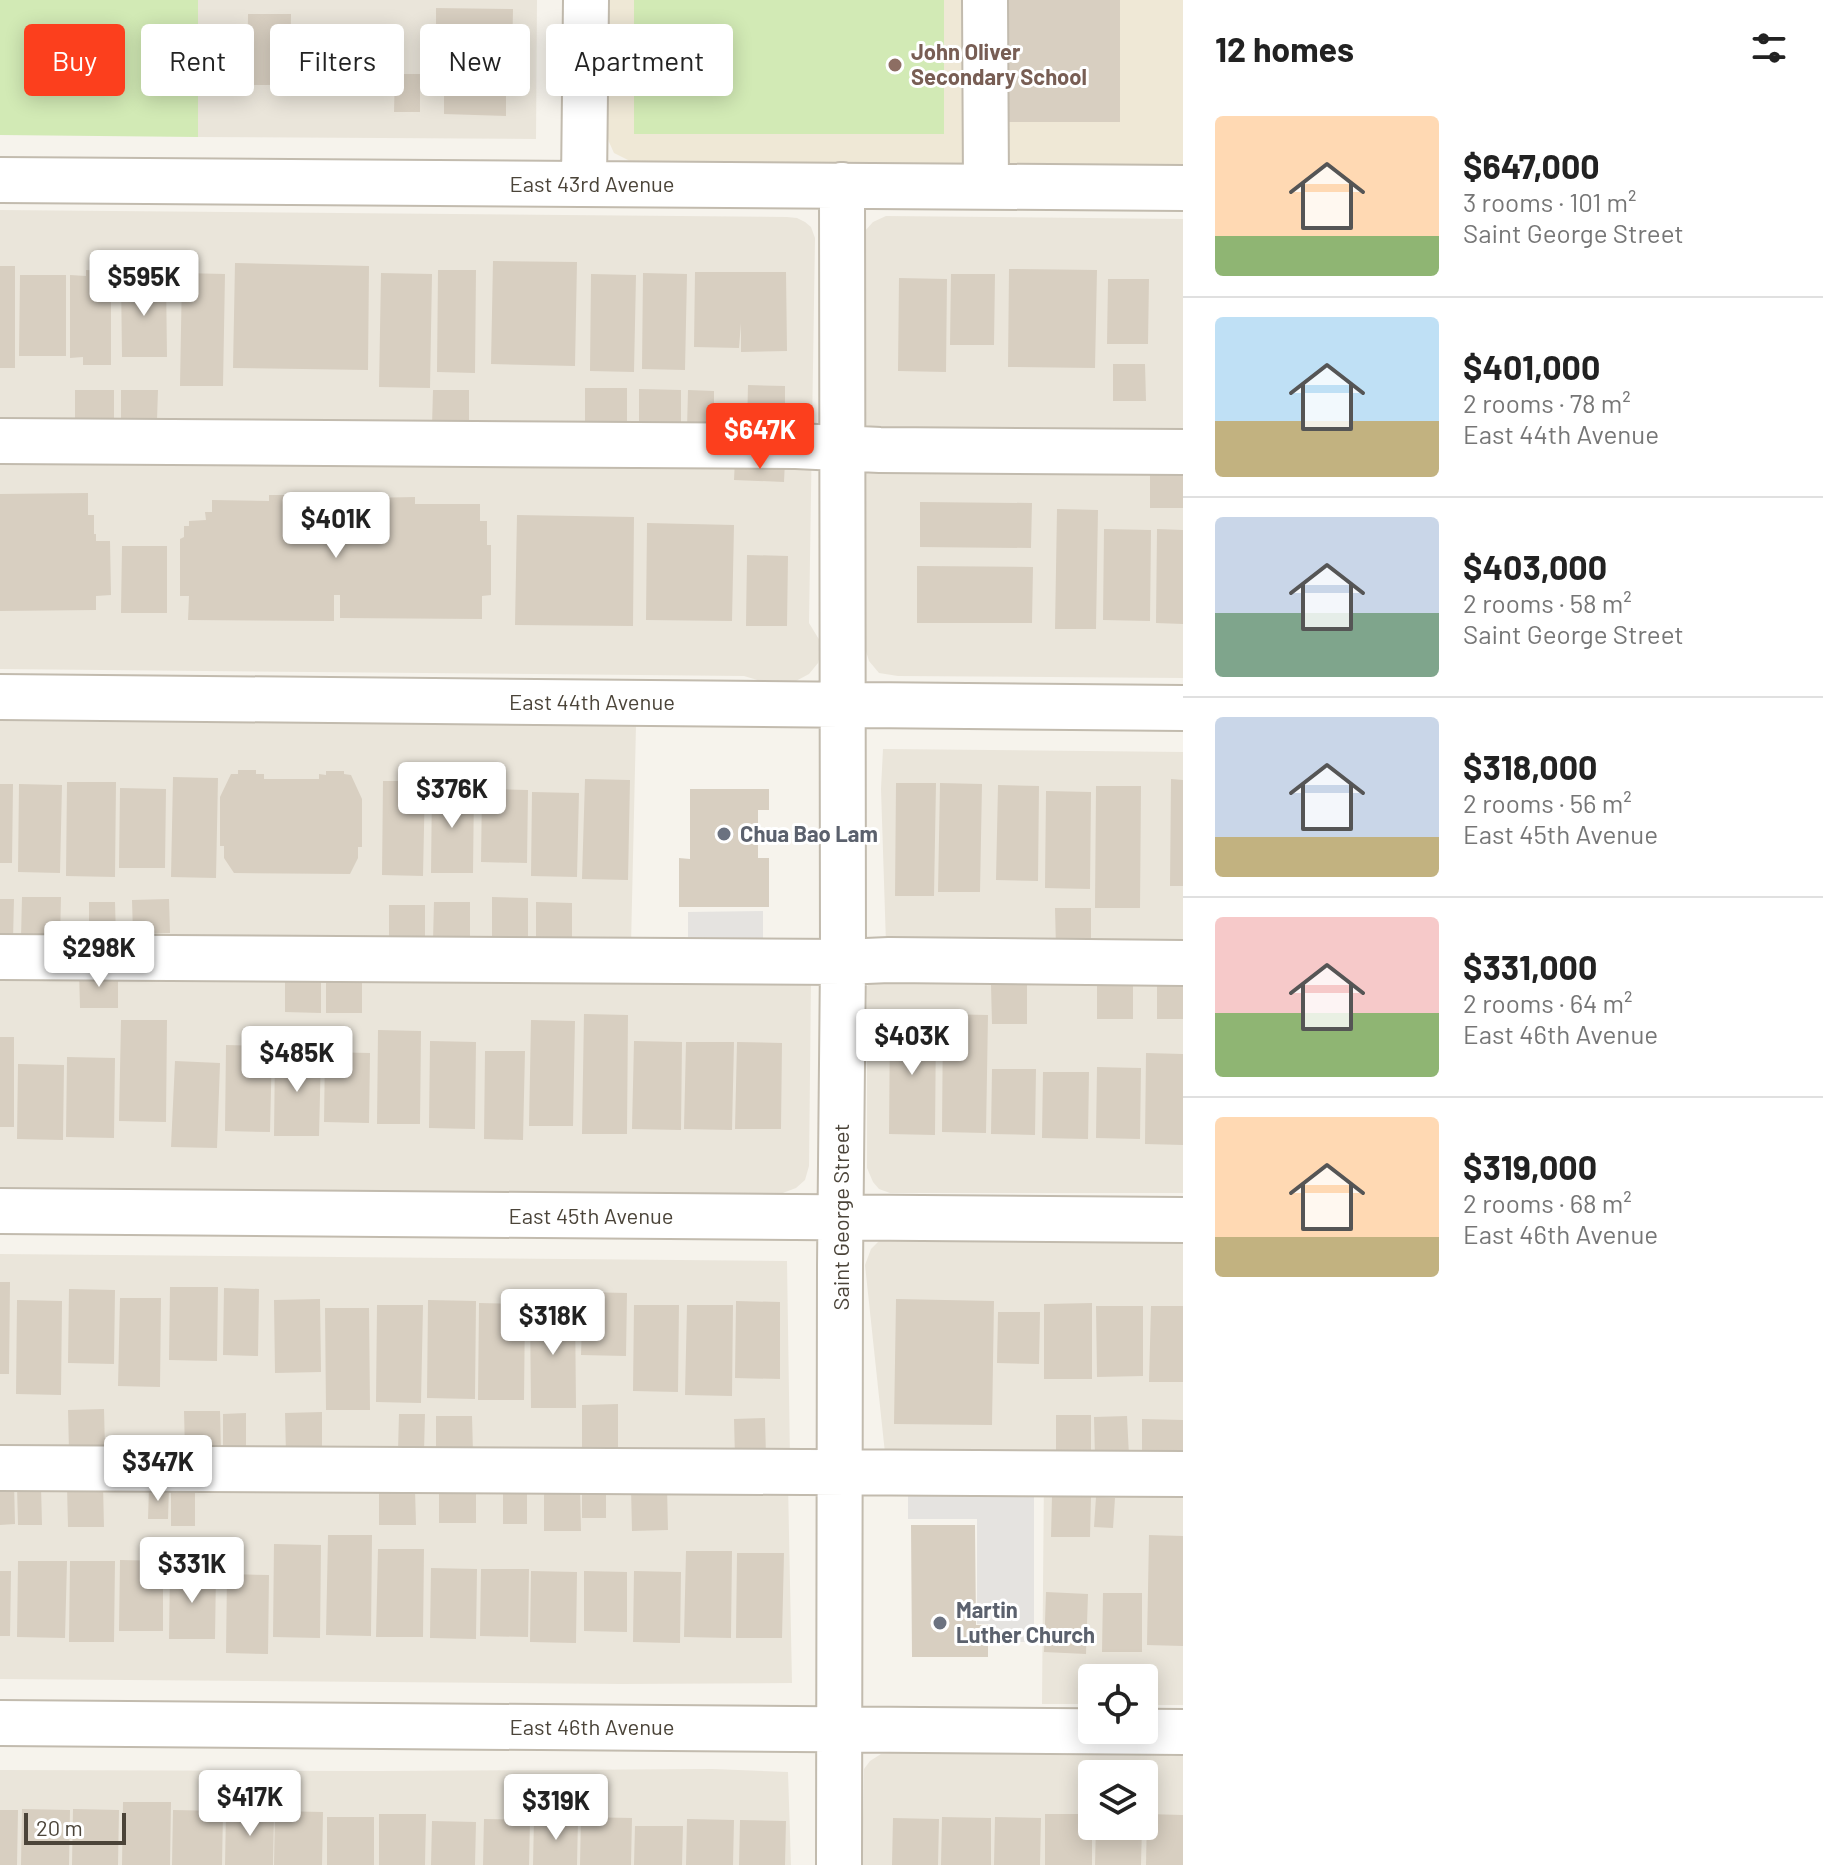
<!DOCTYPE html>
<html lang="en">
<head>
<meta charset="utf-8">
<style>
	body { margin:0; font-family:Barlow,sans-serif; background:#f2f2f2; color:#222; height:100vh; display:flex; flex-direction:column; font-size:30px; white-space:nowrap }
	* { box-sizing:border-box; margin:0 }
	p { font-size:26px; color:#767676 }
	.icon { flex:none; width:44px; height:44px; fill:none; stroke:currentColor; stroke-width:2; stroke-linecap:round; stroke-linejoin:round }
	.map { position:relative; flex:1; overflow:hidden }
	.side { display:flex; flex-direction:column; background:#fff; width:640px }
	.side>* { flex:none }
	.guide { position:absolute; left:24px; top:24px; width:760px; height:72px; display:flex; gap:16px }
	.controls { position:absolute; left:1078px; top:1664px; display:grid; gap:16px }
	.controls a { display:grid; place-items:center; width:80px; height:80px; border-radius:8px; background:#fff; box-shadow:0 4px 20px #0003; font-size:40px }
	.scale { position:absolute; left:24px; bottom:20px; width:102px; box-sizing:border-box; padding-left:8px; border:4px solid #4b4439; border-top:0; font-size:22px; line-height:28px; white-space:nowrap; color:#4b4439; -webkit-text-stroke:6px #fff; paint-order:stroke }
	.price { position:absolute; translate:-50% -68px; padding:0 18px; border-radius:8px; background:#fff; color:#222; font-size:26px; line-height:52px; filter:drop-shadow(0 2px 4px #0008) }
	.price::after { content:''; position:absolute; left:50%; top:48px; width:24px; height:18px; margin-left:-12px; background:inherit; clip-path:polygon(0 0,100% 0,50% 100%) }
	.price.on { background:#fc3f1d; color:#fff }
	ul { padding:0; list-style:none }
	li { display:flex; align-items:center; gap:24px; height:200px; padding:0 32px }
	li+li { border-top:2px solid #e0e0e0 }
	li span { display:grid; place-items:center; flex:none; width:224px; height:160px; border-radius:8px; color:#555 }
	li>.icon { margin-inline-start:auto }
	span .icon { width:96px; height:96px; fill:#fffc; stroke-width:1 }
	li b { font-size:34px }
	h2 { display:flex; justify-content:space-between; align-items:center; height:96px; padding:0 32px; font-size:34px }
	.pill { padding:0 28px; border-radius:8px; background:#fff; box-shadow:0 4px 20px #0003; font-size:28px; line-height:72px }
	.pill.on { background:#fc3f1d; color:#fff }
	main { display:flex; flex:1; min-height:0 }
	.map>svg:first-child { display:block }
	.residential { fill:#eae5da; fill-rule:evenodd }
	.education { fill:#efe8d6 }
	.green { fill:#d2eab5 }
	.parking { fill:#e5e3e0 }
	.building { fill:#d8cfc1 }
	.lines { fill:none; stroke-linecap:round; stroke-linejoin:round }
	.minor-casing { stroke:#c2bbae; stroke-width:48 }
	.minor { stroke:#fff; stroke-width:44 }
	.education-dot { fill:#8d6e63; stroke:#fff; stroke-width:3 }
	.worship-dot { fill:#6b7280; stroke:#fff; stroke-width:3 }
	.labels { text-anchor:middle; stroke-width:6; stroke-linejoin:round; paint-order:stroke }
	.education-label { font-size:22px; font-weight:bold; fill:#785e54; stroke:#fff; text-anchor:start }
	.street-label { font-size:22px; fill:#4b4439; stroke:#fff }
	.worship-label { font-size:22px; font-weight:bold; fill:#5b616d; stroke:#fff; text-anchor:start }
</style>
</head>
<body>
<main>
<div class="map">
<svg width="1183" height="1865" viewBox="0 0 1183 1865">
	<rect width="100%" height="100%" fill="#f6f3ec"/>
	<path class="residential" d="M198,0H537L536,139L198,137Z
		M0,210L787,217L797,218L805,222L811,227L815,238L809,623L823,646L818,663L809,674L796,681L764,682L744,676L0,669Z
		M886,216L1183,219V678L898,676L879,673L869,661L864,645V232L873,222Z
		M0,721L636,725L631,945L811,982L809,1166L805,1180L796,1188L780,1194L0,1189Z
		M883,749L1183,752V1193H890L879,1189L873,1182L867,1168V986L882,973L886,944L881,789Z
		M892,1238L1183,1243V1705H1144V1678H1092V1704H1042L1044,1473L887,1472L865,1265L871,1249L879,1241Z
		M0,1254L787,1261L790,1460L0,1457Z
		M0,1477L788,1483L792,1683L621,1684L0,1679Z
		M890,1753L1183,1756V1865H862L864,1769L870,1761L881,1754ZM1092,1774H1144V1826H1092Z
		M712,1769L788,1772L791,1865H0V1770L379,1771Z"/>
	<path class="education" d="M606,0H1183V165L632,162L614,153L609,142L606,131Z"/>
	<path class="green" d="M0,0H198V137L0,135Z
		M634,0H944V134H634Z"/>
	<path class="parking" d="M763,911V944L688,943V912Z
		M908,1493H1034V1642H989V1624H977V1519H908Z"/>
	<path class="building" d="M1004,0H1120V122H1004Z
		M436,8L513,9L512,63L436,62Z
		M248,14H291L290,85H247Z
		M197,29H241V86H197Z
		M344,32L384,33L383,92L343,91Z
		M299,34H332L331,91H298Z
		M444,70L506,71V116L444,114Z
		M395,74H420V112H394Z
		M493,261L577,262L575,366L491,364Z
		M235,263L369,266L368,370L233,368Z
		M0,266H15V368H0Z
		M1009,269L1097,270L1095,368L1008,367Z
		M86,270L111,271V365H83V357L70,358V275L86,276Z
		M438,270H476L475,373L437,372Z
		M695,272H786L787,351L741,352V323L739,348L694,347Z
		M182,273L225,274L223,386H180Z
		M381,273L432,274L430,388L379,387Z
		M643,273L687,274L685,370L642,369Z
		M591,274L636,275L634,372L590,371Z
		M951,274H995L994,345H950Z
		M20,275H66V356H19Z
		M121,278H166L167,357H122Z
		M899,278L947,279L946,372L898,371Z
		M1108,279H1149L1148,344H1107Z
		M1113,364H1145L1146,401H1113Z
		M748,385L785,386V429L747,428Z
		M585,388H627V431L585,430Z
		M639,389L681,390V432H639Z
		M75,390H114V426H75Z
		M121,390H158L157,420H121Z
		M433,390H469V427L432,426Z
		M688,390L714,391V429H687Z
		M735,460L785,461L784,482L734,480Z
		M1150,466H1183V508H1150Z
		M88,493V515H94V534H96V541H110L111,595L96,596V610L0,611V494Z
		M269,495H304V502H316V495H353V503H367V498L415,497V504H480V521H487V545H491V595L482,596V619L340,618V595H334V621L188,620L189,596H180V539L184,537V526H189V521L206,520L205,512H212V500L269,501Z
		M920,502L1032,503L1031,548L920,547Z
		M1057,509L1098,510L1096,629H1055Z
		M517,515L634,517L633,626L515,625Z
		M647,523L734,525L732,621L646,620Z
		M1104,529L1151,530L1150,621L1103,620Z
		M1157,529L1183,530V624L1156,623Z
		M122,546H167V613H121Z
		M747,555L788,556L787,626H746Z
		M917,566L1033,567L1032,623H917Z
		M238,770H256V774H264V779H319V774L326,775V771H344V774L351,775L362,799V847H358V858L350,874L234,873L224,858V846H220V797L231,774H238Z
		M173,777L218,778L216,878L171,877Z
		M585,779L630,780L628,880L582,879Z
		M1171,779L1183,780V886H1170Z
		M383,781H425L423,876L382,875Z
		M67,782H116L115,877L66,876Z
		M896,783H936L934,896H895Z
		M940,783L982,784L980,892H938Z
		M0,784H13L12,863H0Z
		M19,784L62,785L60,873L18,872Z
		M998,785L1039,786L1038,881L996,880Z
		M432,786H474L473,873H431Z
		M1096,786H1141L1140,908H1095Z
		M120,788L166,789L165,868H119Z
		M482,789L528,790L527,863L481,862Z
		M690,789H769V810H758V858H769V907H679V858L690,859Z
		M1046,791L1091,792L1090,889L1045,888Z
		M532,792L579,793L577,877L531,876Z
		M22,897H61L60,939L21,938Z
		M492,897L528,898V938L492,937Z
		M0,899H14L13,940H0Z
		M169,899L170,933L133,934L132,900Z
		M89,902H115L116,939L89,940Z
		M434,902H470V941H433Z
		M536,902L572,903V942H536Z
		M389,905H425V940L389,939Z
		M1055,908H1091V948H1056Z
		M79,971H118V1008H80Z
		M285,972L321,973V1013L285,1012Z
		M326,973H362V1013H326Z
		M1183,979V1019H1157V980Z
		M1097,980H1133V1019H1097Z
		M1027,984V1024H992L991,985Z
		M584,1014L628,1015L627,1134H582Z
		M943,1014L988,1015L986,1133L942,1132Z
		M890,1019L936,1020L935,1135L889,1134Z
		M121,1020H167L166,1122L119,1121Z
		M531,1020L575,1021L573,1126H529Z
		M378,1030L421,1031L420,1124H377Z
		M0,1037H14V1127H0Z
		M430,1041L476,1042L475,1129L429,1128Z
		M634,1041L682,1042L681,1130L632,1129Z
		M686,1042H734L732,1130L684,1129Z
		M737,1042L782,1043L781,1129H735Z
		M226,1045L272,1046L270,1132L225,1131Z
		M485,1051H525L523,1140L484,1139Z
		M325,1052L370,1053L369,1123L324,1122Z
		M275,1053H321L319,1136H274Z
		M1146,1053L1183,1054V1145L1145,1144Z
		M67,1057L115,1058L114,1138L66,1137Z
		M175,1061L220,1063L217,1148L171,1147Z
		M18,1064L64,1065L63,1140L17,1139Z
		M1097,1067L1141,1068L1140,1139L1096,1138Z
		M992,1069H1036L1035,1135L991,1134Z
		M1043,1072H1089L1088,1139L1042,1138Z
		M0,1282H10L9,1374H0Z
		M170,1287H218L217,1361L169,1360Z
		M224,1288L259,1289L258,1356L223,1355Z
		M69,1289L115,1290L114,1364L68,1363Z
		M583,1292L627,1293L626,1356L581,1355Z
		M120,1298H161L160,1387L118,1386Z
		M320,1299L321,1372L275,1373L274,1300Z
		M896,1299L994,1301L992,1425L894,1424Z
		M17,1300L62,1301L61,1395L16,1394Z
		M428,1300L476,1301L475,1399L427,1398Z
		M736,1301L780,1302V1379L735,1378Z
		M479,1303L525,1304L524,1400H478Z
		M1092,1303V1379H1044V1304Z
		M377,1305H423L421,1403L376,1402Z
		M634,1305H679L678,1392L633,1391Z
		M687,1305H733L732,1396L685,1395Z
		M575,1306L576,1408H531L530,1307Z
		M1096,1306H1143V1376L1097,1377Z
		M1151,1306H1183V1382H1149Z
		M325,1308H369L370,1410H326Z
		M998,1312H1040L1039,1364L997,1363Z
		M618,1404V1447H582V1405Z
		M104,1409L105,1450L69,1451L68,1410Z
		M184,1411H220L221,1451L185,1452Z
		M322,1412V1454H286L285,1413Z
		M246,1413V1448L223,1449V1414Z
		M399,1414H425L424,1451H398Z
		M1056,1415H1091V1457H1056Z
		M436,1416H472L473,1453H436Z
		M1127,1416L1129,1456L1095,1457L1094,1417Z
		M765,1418L766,1457L735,1458L734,1419Z
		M1142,1419L1183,1420V1458L1142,1457Z
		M14,1483L15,1524L0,1525V1484Z
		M582,1483H606V1518H582Z
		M103,1485L104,1527H68L67,1486Z
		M17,1486H41L42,1525H18Z
		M171,1486H195V1526H171Z
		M439,1486H476V1523H439Z
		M149,1487H169L168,1519H148Z
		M667,1487L668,1530L632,1531L631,1488Z
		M544,1488H580L581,1531H544Z
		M379,1489H415L416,1525H379Z
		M503,1490H527V1524H503Z
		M1052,1496L1091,1497L1090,1537H1051Z
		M1096,1497L1115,1498L1113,1528L1094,1527Z
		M911,1525H975L976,1625H988V1657H912Z
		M328,1535H372L371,1636L326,1635Z
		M1149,1535L1183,1536V1646L1147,1645Z
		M274,1544L321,1545L320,1638L273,1637Z
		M378,1549H424L423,1637H376Z
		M686,1551H732L731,1638L684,1637Z
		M737,1553H784L782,1638H736Z
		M120,1560L163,1561V1631H119Z
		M18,1561H67L65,1638L17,1637Z
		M70,1561H115L114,1642H69Z
		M431,1568L477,1569L476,1639L430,1638Z
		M481,1569H529L528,1637L480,1636Z
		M170,1570L216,1571L215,1639H169Z
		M0,1571H11L10,1636H0Z
		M531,1571L577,1572L576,1643L530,1642Z
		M584,1571L627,1572V1632L584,1631Z
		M634,1571L681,1572L680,1643L633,1642Z
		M227,1574L269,1575L268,1654L226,1653Z
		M1046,1592L1088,1594L1086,1654L1044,1652Z
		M1103,1593H1142V1652H1102Z
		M123,1802H171L170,1865H122Z
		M22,1809L70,1810L69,1865H21Z
		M73,1809L119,1810L118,1865H72Z
		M0,1810H18L17,1865H0Z
		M173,1810L223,1811L222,1865H172Z
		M275,1811L323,1812L322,1865H274Z
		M226,1812H274L273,1865H225Z
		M379,1814H426L425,1865H379Z
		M1045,1814H1092V1865H1045Z
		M1147,1814L1183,1815V1865H1146Z
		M327,1817H374V1865H327Z
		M581,1817L632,1818L631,1865H580Z
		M942,1817L991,1818V1865H941Z
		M995,1817L1041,1818L1040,1865H994Z
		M893,1818L939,1819L938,1865H892Z
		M484,1819L530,1820L529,1865H483Z
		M534,1819H578L577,1865H533Z
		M687,1819L734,1820L733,1865H686Z
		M740,1820L786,1821L785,1865H739Z
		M432,1821L476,1822L475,1865H431Z
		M635,1826H683L682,1865H634Z
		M1096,1826H1142L1141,1865H1095Z"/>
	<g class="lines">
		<defs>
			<path id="minor" d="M985,0L986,186
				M0,180L1183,188
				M584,183L586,0
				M0,441L796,446L880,450L1183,452
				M0,697L1183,708
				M0,957L843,962L889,960L1183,963
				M0,1211L1183,1220
				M0,1468L1183,1474
				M0,1723L1183,1732
				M839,1865L840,1266L843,962L842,185"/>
		</defs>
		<use href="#minor" class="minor-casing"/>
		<use href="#minor" class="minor"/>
	</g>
	<circle class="education-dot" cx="895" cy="65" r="8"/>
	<g class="worship-dot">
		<circle cx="724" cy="834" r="8"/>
		<circle cx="940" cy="1623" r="8"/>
	</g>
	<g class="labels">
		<g class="education-label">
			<text x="911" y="60">John Oliver<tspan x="911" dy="25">Secondary School</tspan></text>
		</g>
		<g class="street-label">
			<text x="592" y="192">East 43rd Avenue</text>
			<text x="592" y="710">East 44th Avenue</text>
			<text x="591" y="1224">East 45th Avenue</text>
			<text transform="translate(841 1217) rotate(-90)" y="8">Saint George Street</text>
			<text x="592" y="1735">East 46th Avenue</text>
		</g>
		<g class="worship-label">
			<text x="740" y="842">Chua Bao Lam</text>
			<text x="956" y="1618">Martin<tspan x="956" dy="25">Luther Church</tspan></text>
		</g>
	</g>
</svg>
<div class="controls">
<a><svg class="icon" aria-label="locate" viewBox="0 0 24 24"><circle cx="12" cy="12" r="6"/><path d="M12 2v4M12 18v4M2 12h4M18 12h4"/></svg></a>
<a><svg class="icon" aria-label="layers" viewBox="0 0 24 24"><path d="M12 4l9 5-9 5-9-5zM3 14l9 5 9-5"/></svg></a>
</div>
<div class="scale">20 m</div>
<b class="price" style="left:144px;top:318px">$595K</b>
<b class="price on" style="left:760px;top:471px">$647K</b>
<b class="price" style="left:336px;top:560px">$401K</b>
<b class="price" style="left:452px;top:830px">$376K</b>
<b class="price" style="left:99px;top:989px">$298K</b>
<b class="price" style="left:912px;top:1077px">$403K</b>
<b class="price" style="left:297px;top:1094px">$485K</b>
<b class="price" style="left:553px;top:1357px">$318K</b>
<b class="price" style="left:158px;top:1503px">$347K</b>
<b class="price" style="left:192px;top:1605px">$331K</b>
<b class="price" style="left:250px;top:1838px">$417K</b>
<b class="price" style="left:556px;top:1842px">$319K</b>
<div class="guide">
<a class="pill on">Buy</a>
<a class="pill">Rent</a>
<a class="pill">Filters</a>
<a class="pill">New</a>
<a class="pill">Apartment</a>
</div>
</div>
<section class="side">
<h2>12 homes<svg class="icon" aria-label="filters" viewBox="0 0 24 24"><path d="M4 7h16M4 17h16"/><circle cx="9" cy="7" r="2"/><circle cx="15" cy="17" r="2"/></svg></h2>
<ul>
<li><span style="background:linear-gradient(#ffd9b3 75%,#8fb573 0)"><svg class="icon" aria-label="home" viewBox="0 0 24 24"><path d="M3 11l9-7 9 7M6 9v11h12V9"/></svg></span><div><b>$647,000</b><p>3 rooms · 101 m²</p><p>Saint George Street</p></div></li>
<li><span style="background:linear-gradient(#bfe0f5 65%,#c2b280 0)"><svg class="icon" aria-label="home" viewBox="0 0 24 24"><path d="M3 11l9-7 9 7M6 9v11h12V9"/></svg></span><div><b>$401,000</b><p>2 rooms · 78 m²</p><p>East 44th Avenue</p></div></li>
<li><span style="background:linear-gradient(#c9d6e8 60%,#7fa58c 0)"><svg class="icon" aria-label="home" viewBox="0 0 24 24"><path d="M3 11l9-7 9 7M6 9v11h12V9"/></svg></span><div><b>$403,000</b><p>2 rooms · 58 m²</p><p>Saint George Street</p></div></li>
<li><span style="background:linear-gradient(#c9d6e8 75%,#c2b280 0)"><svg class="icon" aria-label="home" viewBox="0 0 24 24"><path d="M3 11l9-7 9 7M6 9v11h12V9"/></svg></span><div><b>$318,000</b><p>2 rooms · 56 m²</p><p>East 45th Avenue</p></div></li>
<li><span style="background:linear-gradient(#f6c9c9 60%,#8fb573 0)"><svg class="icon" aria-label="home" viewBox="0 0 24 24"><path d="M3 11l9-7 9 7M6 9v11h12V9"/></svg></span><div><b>$331,000</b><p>2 rooms · 64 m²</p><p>East 46th Avenue</p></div></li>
<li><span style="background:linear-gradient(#ffd9b3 75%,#c2b280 0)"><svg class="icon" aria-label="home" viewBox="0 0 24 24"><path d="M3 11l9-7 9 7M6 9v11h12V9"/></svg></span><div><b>$319,000</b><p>2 rooms · 68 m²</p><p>East 46th Avenue</p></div></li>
</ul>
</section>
</main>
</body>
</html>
